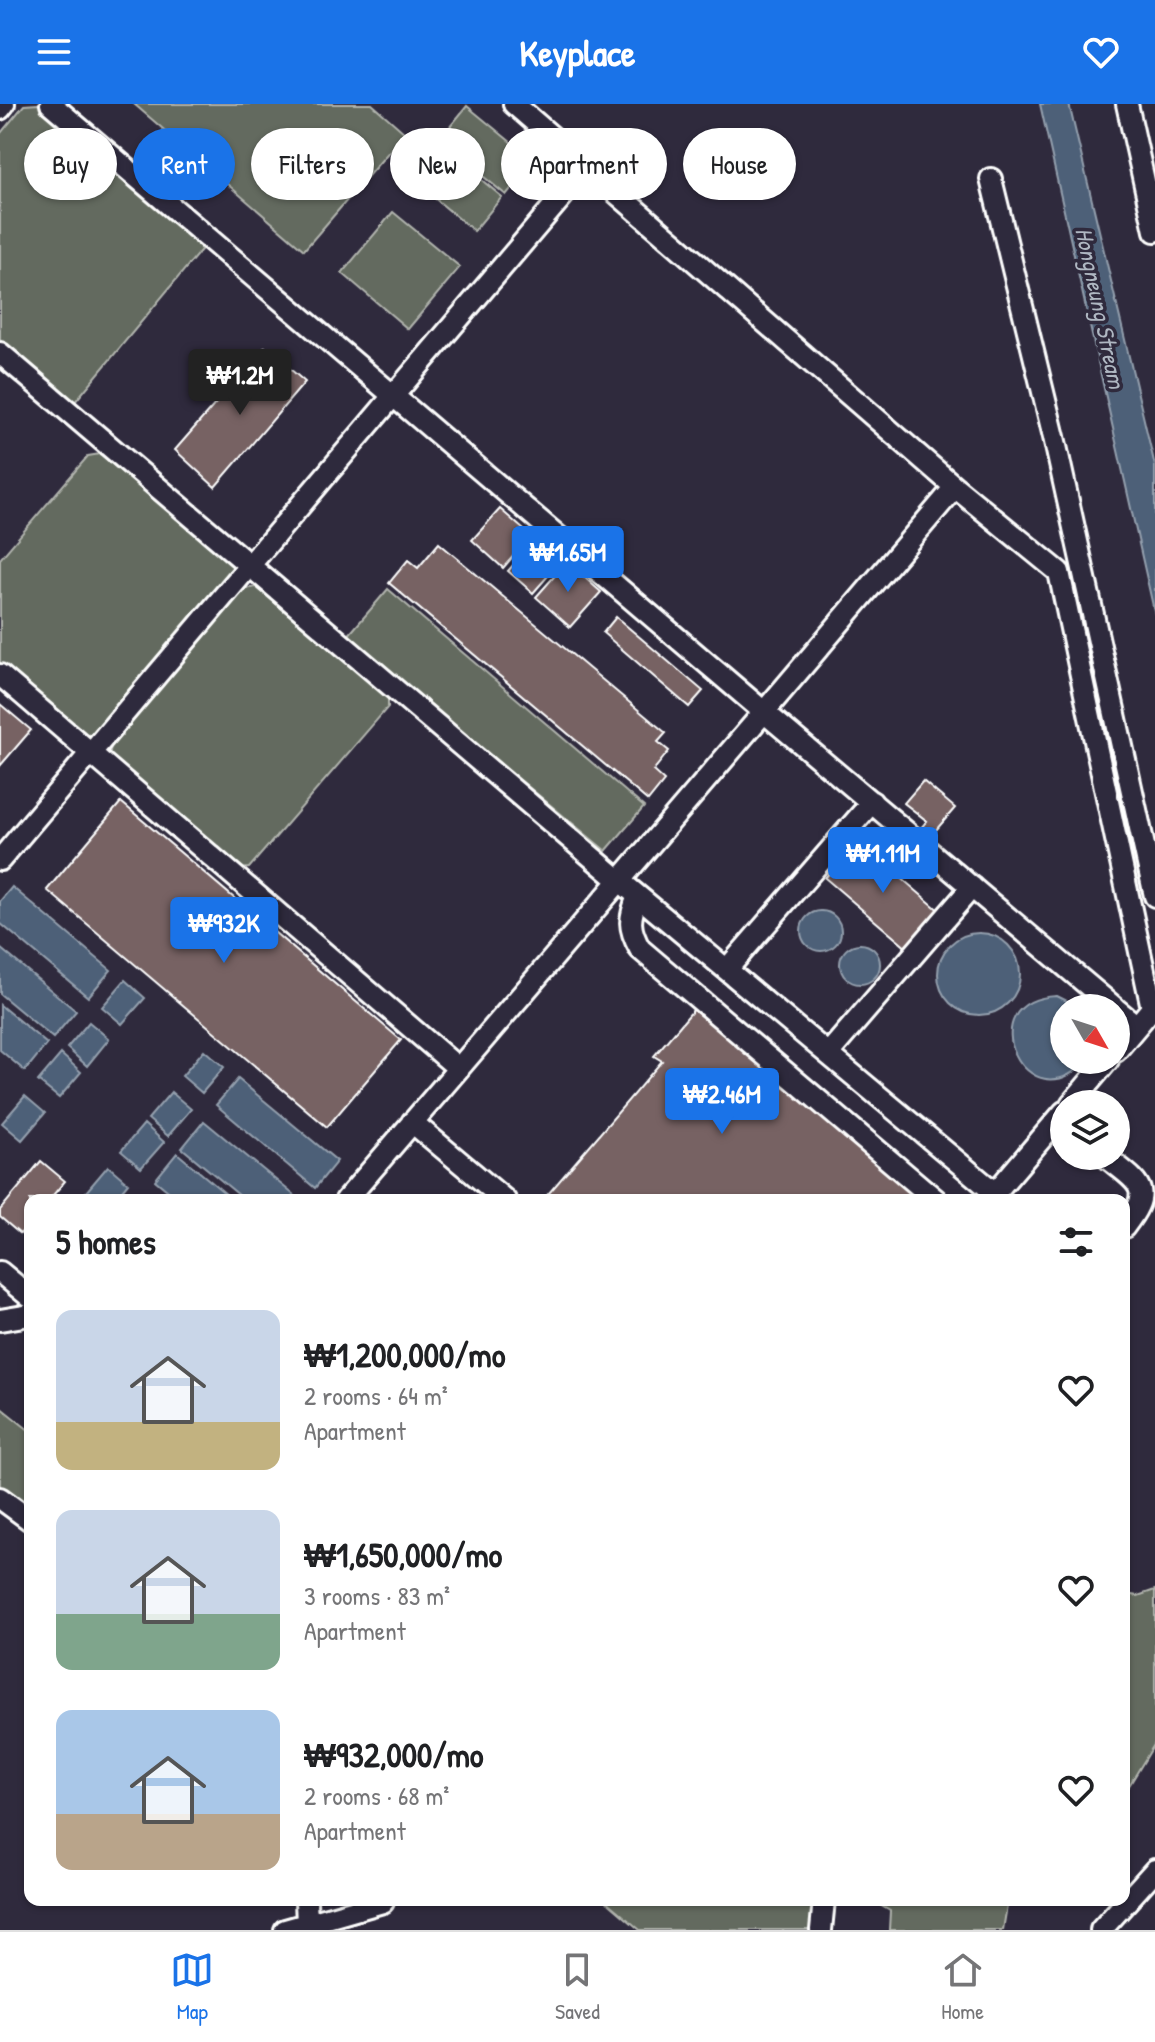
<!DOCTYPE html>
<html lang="en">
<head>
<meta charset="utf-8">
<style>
	body { margin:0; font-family:"Patrick Hand",sans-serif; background:#f6f6f6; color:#202124; height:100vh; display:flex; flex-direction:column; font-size:30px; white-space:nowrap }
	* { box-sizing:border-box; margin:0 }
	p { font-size:26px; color:#757577 }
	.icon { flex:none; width:44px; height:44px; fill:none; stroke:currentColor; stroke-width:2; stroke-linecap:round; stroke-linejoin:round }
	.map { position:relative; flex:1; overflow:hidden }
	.drawer { position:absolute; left:24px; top:1090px; width:1106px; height:712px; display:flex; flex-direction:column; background:#fff; border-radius:16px; box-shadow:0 2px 6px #0004 }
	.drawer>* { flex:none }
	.top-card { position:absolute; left:24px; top:24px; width:1108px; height:72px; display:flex; gap:16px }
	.needle { width:52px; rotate:129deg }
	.buttons { position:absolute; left:1050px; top:890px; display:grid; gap:16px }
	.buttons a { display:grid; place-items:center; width:80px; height:80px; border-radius:50%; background:#fff; box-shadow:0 2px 6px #0004; font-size:40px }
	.price { position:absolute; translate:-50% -68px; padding:0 18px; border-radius:8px; background:#1a73e8; color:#fff; font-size:26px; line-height:52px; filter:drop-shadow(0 2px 4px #0008) }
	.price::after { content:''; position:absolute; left:50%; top:48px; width:24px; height:18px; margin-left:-12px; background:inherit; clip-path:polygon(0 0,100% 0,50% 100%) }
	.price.current { background:#222; color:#fff }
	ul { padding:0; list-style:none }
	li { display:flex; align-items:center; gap:24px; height:200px; padding:0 32px }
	li span { display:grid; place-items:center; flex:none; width:224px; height:160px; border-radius:16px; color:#555 }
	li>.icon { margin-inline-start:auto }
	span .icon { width:96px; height:96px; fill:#fffc; stroke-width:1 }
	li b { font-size:34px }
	h2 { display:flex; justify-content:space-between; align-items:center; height:96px; padding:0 32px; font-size:34px }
	.pill { padding:0 28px; border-radius:36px; background:#fff; box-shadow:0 2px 6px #0004; font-size:28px; line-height:72px }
	.pill.current { background:#1a73e8; color:#fff }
	header { display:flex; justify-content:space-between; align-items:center; height:104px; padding:0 32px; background:#1a73e8; color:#fff; font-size:36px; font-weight:700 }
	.menu { display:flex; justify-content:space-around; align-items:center; height:112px; border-top:2px solid #e0e0e0; background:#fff; font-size:22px; color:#757577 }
	.menu a { display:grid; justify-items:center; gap:4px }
	.menu .current { color:#1a73e8 }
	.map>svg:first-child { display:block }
	.green { fill:#636a5e; stroke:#b1b4ae; stroke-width:2 }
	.water { fill:#4d6078; stroke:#94a0ae; stroke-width:2 }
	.building { fill:#776264; stroke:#fff; stroke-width:2 }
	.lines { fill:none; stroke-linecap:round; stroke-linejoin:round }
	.minor-casing { stroke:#fff; stroke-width:26 }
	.minor { stroke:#2f2a3d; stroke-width:20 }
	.labels { text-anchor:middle; stroke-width:7; stroke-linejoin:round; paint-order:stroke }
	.water-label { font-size:24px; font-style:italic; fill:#afb7c2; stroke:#2f2a3d }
</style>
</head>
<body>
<header><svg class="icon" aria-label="menu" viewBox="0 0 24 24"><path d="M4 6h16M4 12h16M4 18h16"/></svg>Keyplace<svg class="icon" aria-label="heart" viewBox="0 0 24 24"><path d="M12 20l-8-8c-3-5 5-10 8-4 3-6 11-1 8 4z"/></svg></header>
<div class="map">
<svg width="1155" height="1826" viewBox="0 0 1155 1826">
	<rect width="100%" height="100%" fill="#2f2a3d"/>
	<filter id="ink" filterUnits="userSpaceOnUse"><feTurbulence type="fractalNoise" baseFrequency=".0125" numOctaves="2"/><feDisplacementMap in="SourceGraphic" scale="16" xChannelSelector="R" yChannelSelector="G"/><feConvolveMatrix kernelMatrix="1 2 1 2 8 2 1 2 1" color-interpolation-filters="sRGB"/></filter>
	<g filter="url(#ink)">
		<path class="green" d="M38,0L205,141L74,299L0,236V30L24,1Z
			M134,0H372L405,29L304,146Z
			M467,2L534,57L506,91L439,36Z
			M436,38L502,93L474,127L408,72Z
			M393,108L460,163L408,225L342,169Z
			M100,350L232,460V470L93,631L84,632L0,561V455L88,352Z
			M256,483L388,593V603L249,764L240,765L109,654L111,641L244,485Z
			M388,485L644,703L606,747L347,533Z
			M0,1303L30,1327V1405L0,1384Z
			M1155,1486V1639L1124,1690V1490L1138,1492Z
			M605,1796H813L810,1826H640Z
			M871,1796H1008L1003,1826H889L890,1807Z"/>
		<path class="water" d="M1040,0H1069L1155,362V511Z
			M12,783L111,866L88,893L0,819V797Z
			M801 827a20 20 0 1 1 40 0a20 20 0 1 1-40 0Z
			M938 870a41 41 0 1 1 82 0a41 41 0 1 1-82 0Z
			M840 860a20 20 0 1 1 40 0a20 20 0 1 1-40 0Z
			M0,844L76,907L53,934L0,890Z
			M125,876L145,894L122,920L102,903Z
			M1057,892L1081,904H1064V956H1086C1029,1023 965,896 1057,892Z
			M0,901L47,940L25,967L0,946Z
			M89,918L109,935L87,962L67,944Z
			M204,946L224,963L202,989L182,972Z
			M61,950L81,968L59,994L38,977Z
			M238,975L337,1057L315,1084L216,1001Z
			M171,988L191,1005L168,1032L148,1015Z
			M25,992L45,1009L22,1036L2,1019Z
			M204,1017L300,1096H245L182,1044Z
			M144,1020L164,1038L141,1064L121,1047Z
			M177,1049L233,1096H179L155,1076Z
			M108,1062L128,1079L114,1096H94L86,1088Z"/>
		<path class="building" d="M265,243L305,278L215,383L175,346Z
			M500,405L531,432L503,464L472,436Z
			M537,434L562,456L533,489L508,467Z
			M439,439L666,629L658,638L669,647L653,667L664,677L648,697L389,479L408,456L418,464Z
			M567,458L601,488L570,523L536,493Z
			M616,513L703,587L689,603L603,529Z
			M0,600L31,626L0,662Z
			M923,677L955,704L929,734L919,726L927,717L904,699Z
			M121,698L401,936L327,1023L47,786Z
			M857,736L941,808L908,845L825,774Z
			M694,905L773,969L922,1096H543L662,957L654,952Z
			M41,1057L65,1077L49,1096H30V1119L20,1130L0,1113V1106Z"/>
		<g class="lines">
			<defs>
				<path id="minor" d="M51,0L764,608L955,383
					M514,0L955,383L1059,468L1152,904L1137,922L1116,905
					M1127,0L1155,127
					M0,5L4,0
					M991,75L1054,333L1155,792
					M0,249L620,777L995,1089L1064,1008
					M0,571L458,964
					M0,756L587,63
					M638,792C629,814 628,824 640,845L936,1096
					M728,864L872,698
					M1116,947L1137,922
					M828,950L972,783
					M1071,1000L1108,956
					M412,1018L505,1096
					M1105,1052C1139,1080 1155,1083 1124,1123
					M346,1096L764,608L1115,904
					M0,1168L30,1193
					M0,1216L30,1211
					M0,1394L30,1416
					M306,1796L307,1820
					M285,1826L383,1798
					M821,1826L824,1796
					M1101,1826L1155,1766"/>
			</defs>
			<use href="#minor" class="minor-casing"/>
			<use href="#minor" class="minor"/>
		</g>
	</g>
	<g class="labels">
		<g class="water-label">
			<text transform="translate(1100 204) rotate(78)" y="8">Hongneung Stream</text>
		</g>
	</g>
</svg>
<div class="buttons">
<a><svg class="needle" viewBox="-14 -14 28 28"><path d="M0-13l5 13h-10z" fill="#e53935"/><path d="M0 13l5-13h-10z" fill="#757577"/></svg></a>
<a><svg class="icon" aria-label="layers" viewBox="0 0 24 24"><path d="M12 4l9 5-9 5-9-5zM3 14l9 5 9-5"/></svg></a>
</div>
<b class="price current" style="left:240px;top:313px">₩1.2M</b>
<b class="price" style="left:568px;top:490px">₩1.65M</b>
<b class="price" style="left:883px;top:791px">₩1.11M</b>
<b class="price" style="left:224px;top:861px">₩932K</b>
<b class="price" style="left:722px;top:1032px">₩2.46M</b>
<div class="top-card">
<a class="pill">Buy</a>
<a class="pill current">Rent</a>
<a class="pill">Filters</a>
<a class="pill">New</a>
<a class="pill">Apartment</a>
<a class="pill">House</a>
</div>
<section class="drawer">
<h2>5 homes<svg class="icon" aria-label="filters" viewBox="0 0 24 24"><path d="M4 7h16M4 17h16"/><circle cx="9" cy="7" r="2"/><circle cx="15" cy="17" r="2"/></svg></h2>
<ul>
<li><span style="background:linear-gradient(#c9d6e8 70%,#c2b280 0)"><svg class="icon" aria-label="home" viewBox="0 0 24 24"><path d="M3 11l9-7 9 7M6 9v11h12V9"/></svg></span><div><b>₩1,200,000/mo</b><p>2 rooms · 64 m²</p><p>Apartment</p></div><svg class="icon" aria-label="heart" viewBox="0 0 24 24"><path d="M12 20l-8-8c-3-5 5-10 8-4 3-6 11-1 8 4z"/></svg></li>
<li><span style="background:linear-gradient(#c9d6e8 65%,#7fa58c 0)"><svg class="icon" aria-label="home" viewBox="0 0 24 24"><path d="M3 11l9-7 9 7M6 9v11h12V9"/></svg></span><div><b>₩1,650,000/mo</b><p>3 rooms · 83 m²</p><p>Apartment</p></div><svg class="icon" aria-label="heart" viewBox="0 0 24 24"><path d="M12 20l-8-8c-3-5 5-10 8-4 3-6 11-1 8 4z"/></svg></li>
<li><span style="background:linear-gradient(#a9c7e8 65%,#b9a48a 0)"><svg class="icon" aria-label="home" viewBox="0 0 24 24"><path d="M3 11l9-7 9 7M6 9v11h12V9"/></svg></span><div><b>₩932,000/mo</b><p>2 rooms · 68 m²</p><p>Apartment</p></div><svg class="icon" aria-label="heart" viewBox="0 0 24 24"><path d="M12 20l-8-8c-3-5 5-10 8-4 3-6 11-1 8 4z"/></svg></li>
</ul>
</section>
</div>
<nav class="menu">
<a class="current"><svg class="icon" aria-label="map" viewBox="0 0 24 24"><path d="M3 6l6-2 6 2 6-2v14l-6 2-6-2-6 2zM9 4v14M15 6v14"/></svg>Map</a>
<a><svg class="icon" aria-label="saved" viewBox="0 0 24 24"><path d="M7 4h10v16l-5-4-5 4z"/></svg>Saved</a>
<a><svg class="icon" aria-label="home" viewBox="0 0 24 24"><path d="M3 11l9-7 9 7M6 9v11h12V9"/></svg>Home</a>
</nav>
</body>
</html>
